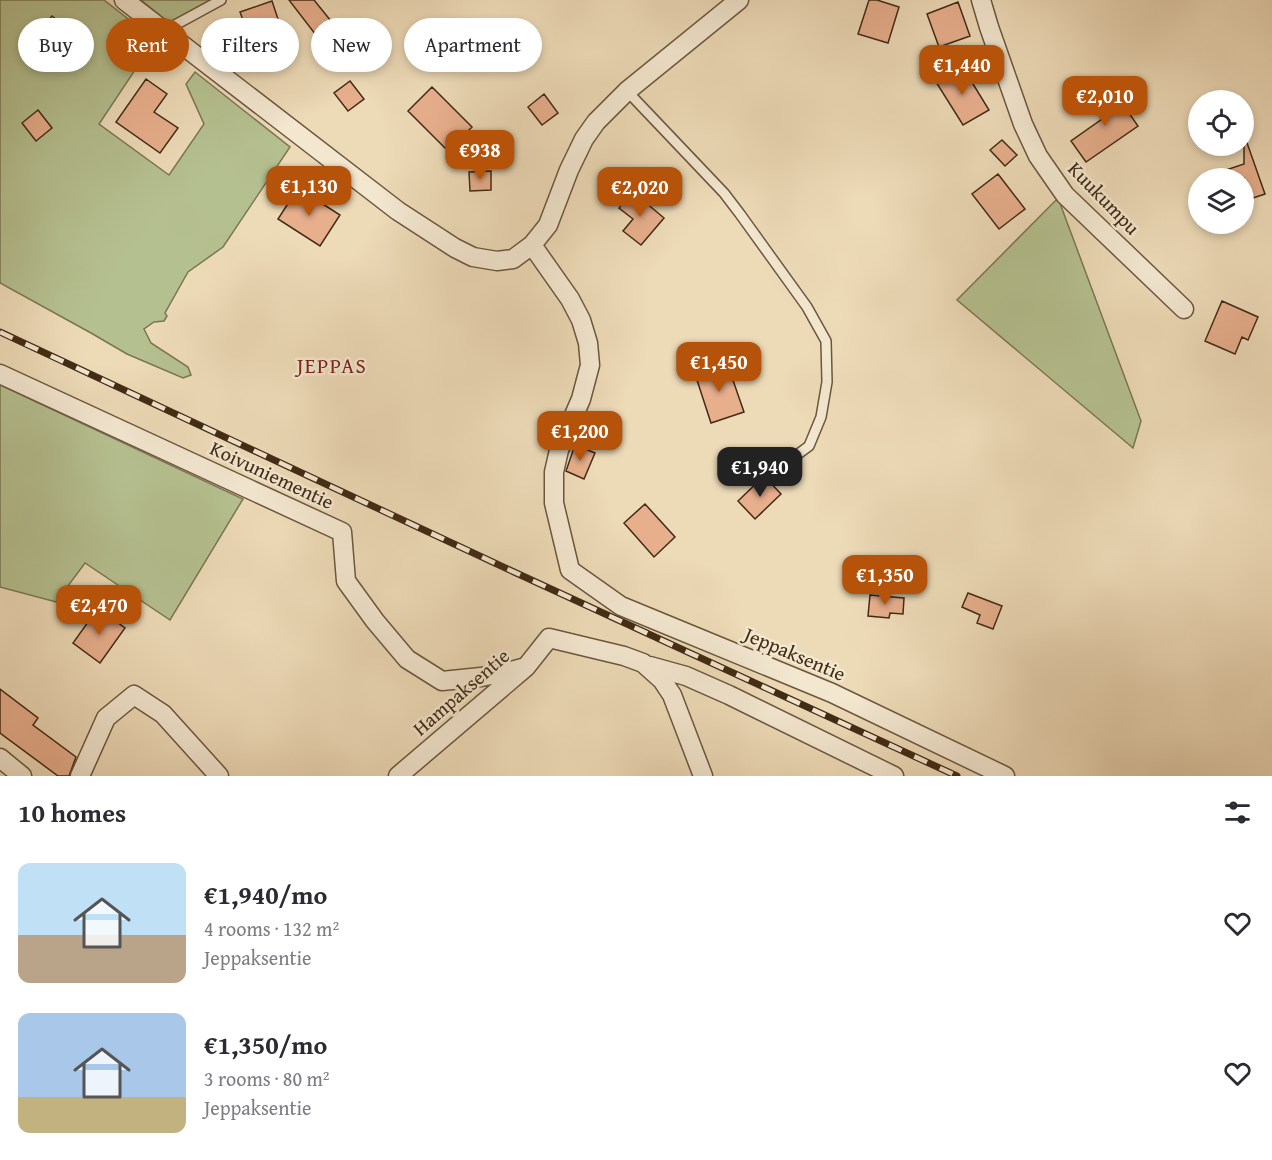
<!DOCTYPE html>
<html lang="en">
<head>
<meta charset="utf-8">
<style>
	body { margin:0; font-family:"Gentium Book Plus",serif; background:#f7f7f7; color:#2b2b33; height:100vh; display:flex; flex-direction:column; font-size:22px; white-space:nowrap }
	* { box-sizing:border-box; margin:0 }
	p { font-size:20px; color:#7c7c81 }
	.icon { flex:none; width:33px; height:33px; fill:none; stroke:currentColor; stroke-width:2; stroke-linecap:round; stroke-linejoin:round }
	.map { position:relative; height:776px; overflow:hidden }
	.drawer { display:flex; flex-direction:column; background:#fff; flex:1 }
	.drawer>* { flex:none }
	.hud { position:absolute; left:18px; top:18px; width:600px; height:54px; display:flex; gap:12px }
	.controls { position:absolute; left:1188px; top:90px; display:grid; gap:12px }
	.controls a { display:grid; place-items:center; width:66px; height:66px; border-radius:50%; background:#fff; box-shadow:0 3px 9px #0003; font-size:30px }
	.price { position:absolute; translate:-50% -51px; padding:0 14px; border-radius:12px; background:#b45309; color:#fff; font-size:20px; line-height:39px; filter:drop-shadow(0 2px 3px #0008) }
	.price::after { content:''; position:absolute; left:50%; top:36px; width:18px; height:14px; margin-left:-9px; background:inherit; clip-path:polygon(0 0,100% 0,50% 100%) }
	.price.selected { background:#222; color:#fff }
	ul { padding:0; list-style:none }
	li { display:flex; align-items:center; gap:18px; height:150px; padding:0 18px }
	li span { display:grid; place-items:center; flex:none; width:168px; height:120px; border-radius:12px; color:#555 }
	li>.icon { margin-inline-start:auto }
	span .icon { width:72px; height:72px; fill:#fffc; stroke-width:1 }
	li b { font-size:26px }
	h2 { display:flex; justify-content:space-between; align-items:center; height:72px; padding:0 18px; font-size:26px }
	.pill { padding:0 21px; border-radius:27px; background:#fff; box-shadow:0 3px 9px #0003; font-size:21px; line-height:54px }
	.pill.selected { background:#b45309; color:#fff }
	.map>svg:first-child { display:block }
	.green { fill:#b5c090; stroke:#7b7652; stroke-width:1.5 }
	.building { fill:#e8af8d; stroke:#412b14; stroke-width:1.5 }
	.lines { fill:none; stroke-linecap:round; stroke-linejoin:round }
	.lane-casing { stroke:#6c573d; stroke-width:12 }
	.street-casing { stroke:#6c573d; stroke-width:21 }
	.lane { stroke:#f3e7d0; stroke-width:9 }
	.street { stroke:#f3e7d0; stroke-width:18 }
	.rail-casing { stroke:#412b14; stroke-width:7 }
	.rail { stroke:#f3e7d0; stroke-width:4.5; stroke-dasharray:14; stroke-linecap:butt }
	.labels { text-anchor:middle; stroke-width:5; stroke-linejoin:round; paint-order:stroke }
	.street-label { font-size:20px; fill:#412b14; stroke:#f3e7d0 }
	.neighbourhood-label { font-size:21px; letter-spacing:1.5px; fill:#7a1f14; stroke:#f3e7d0 }
</style>
</head>
<body>
<div class="map">
<svg width="1272" height="776" viewBox="0 0 1272 776">
	<rect width="100%" height="100%" fill="#eddab7"/>
	<filter id="stains"><feTurbulence type="fractalNoise" baseFrequency=".00333" numOctaves="4"/><feColorMatrix values="0 0 0 0 .2 0 0 0 0 .09 0 0 0 0 .02 0 0 0 .5 -.17"/></filter>
	<radialGradient id="worn" r=".72"><stop offset=".6" stop-color="#630" stop-opacity="0"/><stop offset="1" stop-color="#630" stop-opacity=".3"/></radialGradient>
	<path class="green" d="M0,0H104L155,40L99,124L169,175L204,124L186,84L195,72L290,147L223,247L188,272L165,313L167,316L164,321L154,322L144,329L151,343L188,367L191,375L183,378L127,354L91,333L0,283Z
		M141,0H211L169,23Z
		M1058,198L1141,421L1133,448L957,300Z
		M0,385L243,499L170,620L85,563L56,602L0,587Z"/>
	<path class="building" d="M289,0H314L335,26L319,39Z
		M869,0H877L899,7L888,43L858,34Z
		M272,1L283,34L252,45L240,12Z
		M958,2L970,36L939,47L927,14Z
		M52,16L70,30L57,46L39,31Z
		M468,19L494,42L473,64L448,41Z
		M962,66L989,110L963,125L936,82Z
		M146,79L167,94L154,112L178,128L160,153L116,122Z
		M350,81L364,99L348,111L334,93Z
		M432,87L472,127L451,148H445L408,111Z
		M1113,90L1138,126L1086,162L1071,141L1102,119L1092,104Z
		M544,94L558,113L542,125L528,107Z
		M38,110L52,128L36,141L22,123Z
		M1002,140L1017,155L1005,166L990,150Z
		M1244,140H1246L1265,194L1244,201V178H1208V176L1244,164Z
		M491,171V190L470,191L469,172Z
		M998,174L1025,209L999,229L972,194Z
		M298,188L340,215L320,246L278,219Z
		M632,191L664,218L641,245L623,231L633,219L619,208Z
		M1222,301L1258,317L1248,340L1242,337L1235,354L1205,341Z
		M727,363L744,412L711,423L695,374Z
		M575,445L595,453L584,479L566,471Z
		M764,476L781,494L755,519L738,501Z
		M645,504L675,537L654,557L624,523Z
		M968,593L1002,606L993,629L977,623L980,615L962,607Z
		M870,595L904,598L903,614L890,613L889,618L868,616Z
		M98,608L125,628L100,663L73,643Z
		M0,689L38,718L33,725L76,757L69,776H58L0,733Z"/>
	<g class="lines">
		<defs>
			<path id="lane" d="M164,31L221,0
				M627,91L724,193L740,214L807,307L826,341L827,382L821,417L809,446L790,460L772,454"/>
			<path id="street" d="M124,0L398,211L455,248L473,257L497,261L513,259L532,245L548,225L569,170L584,139L596,122L627,91L739,0
				M981,0L989,27L1023,124L1038,156L1065,195L1184,309
				M532,245L570,299L581,320L588,343L590,365L581,399L559,450L554,472V503L570,570L621,606L832,693L1005,776
				M0,374L342,532L346,581L375,621L407,659L442,681L481,677L507,672L526,667
				M650,666L686,676L729,695L894,776
				M0,758L22,776
				M80,776L106,718L134,695L163,714L219,776
				M398,776L526,667L549,638L624,656L643,663L662,680L672,695L703,776"/>
		</defs>
		<use href="#lane" class="lane-casing"/>
		<use href="#street" class="street-casing"/>
		<use href="#lane" class="lane"/>
		<use href="#street" class="street"/>
		<defs>
			<path id="rail" d="M0,332L514,572L957,776"/>
		</defs>
		<use href="#rail" class="rail-casing"/>
		<use href="#rail" class="rail"/>
	</g>
	<g class="labels">
		<g class="street-label">
			<text transform="translate(1104 198) rotate(46)" y="7">Kuukumpu</text>
			<text transform="translate(272 475) rotate(25)" y="7">Koivuniementie</text>
			<text transform="translate(795 654) rotate(23)" y="7">Jeppaksentie</text>
			<text transform="translate(461 692) rotate(-41)" y="7">Hampaksentie</text>
		</g>
		<g class="neighbourhood-label">
			<text x="332" y="373">JEPPAS</text>
		</g>
	</g>
	<rect width="100%" height="100%" filter="url(#stains)"/>
	<rect width="100%" height="100%" fill="url(#worn)"/>
</svg>
<div class="controls">
<a><svg class="icon" aria-label="locate" viewBox="0 0 24 24"><circle cx="12" cy="12" r="6"/><path d="M12 2v4M12 18v4M2 12h4M18 12h4"/></svg></a>
<a><svg class="icon" aria-label="layers" viewBox="0 0 24 24"><path d="M12 4l9 5-9 5-9-5zM3 14l9 5 9-5"/></svg></a>
</div>
<b class="price" style="left:962px;top:96px">€1,440</b>
<b class="price" style="left:1105px;top:127px">€2,010</b>
<b class="price" style="left:480px;top:181px">€938</b>
<b class="price" style="left:309px;top:217px">€1,130</b>
<b class="price" style="left:640px;top:218px">€2,020</b>
<b class="price" style="left:719px;top:393px">€1,450</b>
<b class="price" style="left:580px;top:462px">€1,200</b>
<b class="price selected" style="left:760px;top:498px">€1,940</b>
<b class="price" style="left:885px;top:606px">€1,350</b>
<b class="price" style="left:99px;top:636px">€2,470</b>
<div class="hud">
<a class="pill">Buy</a>
<a class="pill selected">Rent</a>
<a class="pill">Filters</a>
<a class="pill">New</a>
<a class="pill">Apartment</a>
</div>
</div>
<section class="drawer">
<h2>10 homes<svg class="icon" aria-label="filters" viewBox="0 0 24 24"><path d="M4 7h16M4 17h16"/><circle cx="9" cy="7" r="2"/><circle cx="15" cy="17" r="2"/></svg></h2>
<ul>
<li><span style="background:linear-gradient(#bfe0f5 60%,#b9a48a 0)"><svg class="icon" aria-label="home" viewBox="0 0 24 24"><path d="M3 11l9-7 9 7M6 9v11h12V9"/></svg></span><div><b>€1,940/mo</b><p>4 rooms · 132 m²</p><p>Jeppaksentie</p></div><svg class="icon" aria-label="heart" viewBox="0 0 24 24"><path d="M12 20l-8-8c-3-5 5-10 8-4 3-6 11-1 8 4z"/></svg></li>
<li><span style="background:linear-gradient(#a9c7e8 70%,#c2b280 0)"><svg class="icon" aria-label="home" viewBox="0 0 24 24"><path d="M3 11l9-7 9 7M6 9v11h12V9"/></svg></span><div><b>€1,350/mo</b><p>3 rooms · 80 m²</p><p>Jeppaksentie</p></div><svg class="icon" aria-label="heart" viewBox="0 0 24 24"><path d="M12 20l-8-8c-3-5 5-10 8-4 3-6 11-1 8 4z"/></svg></li>
</ul>
</section>
</body>
</html>
